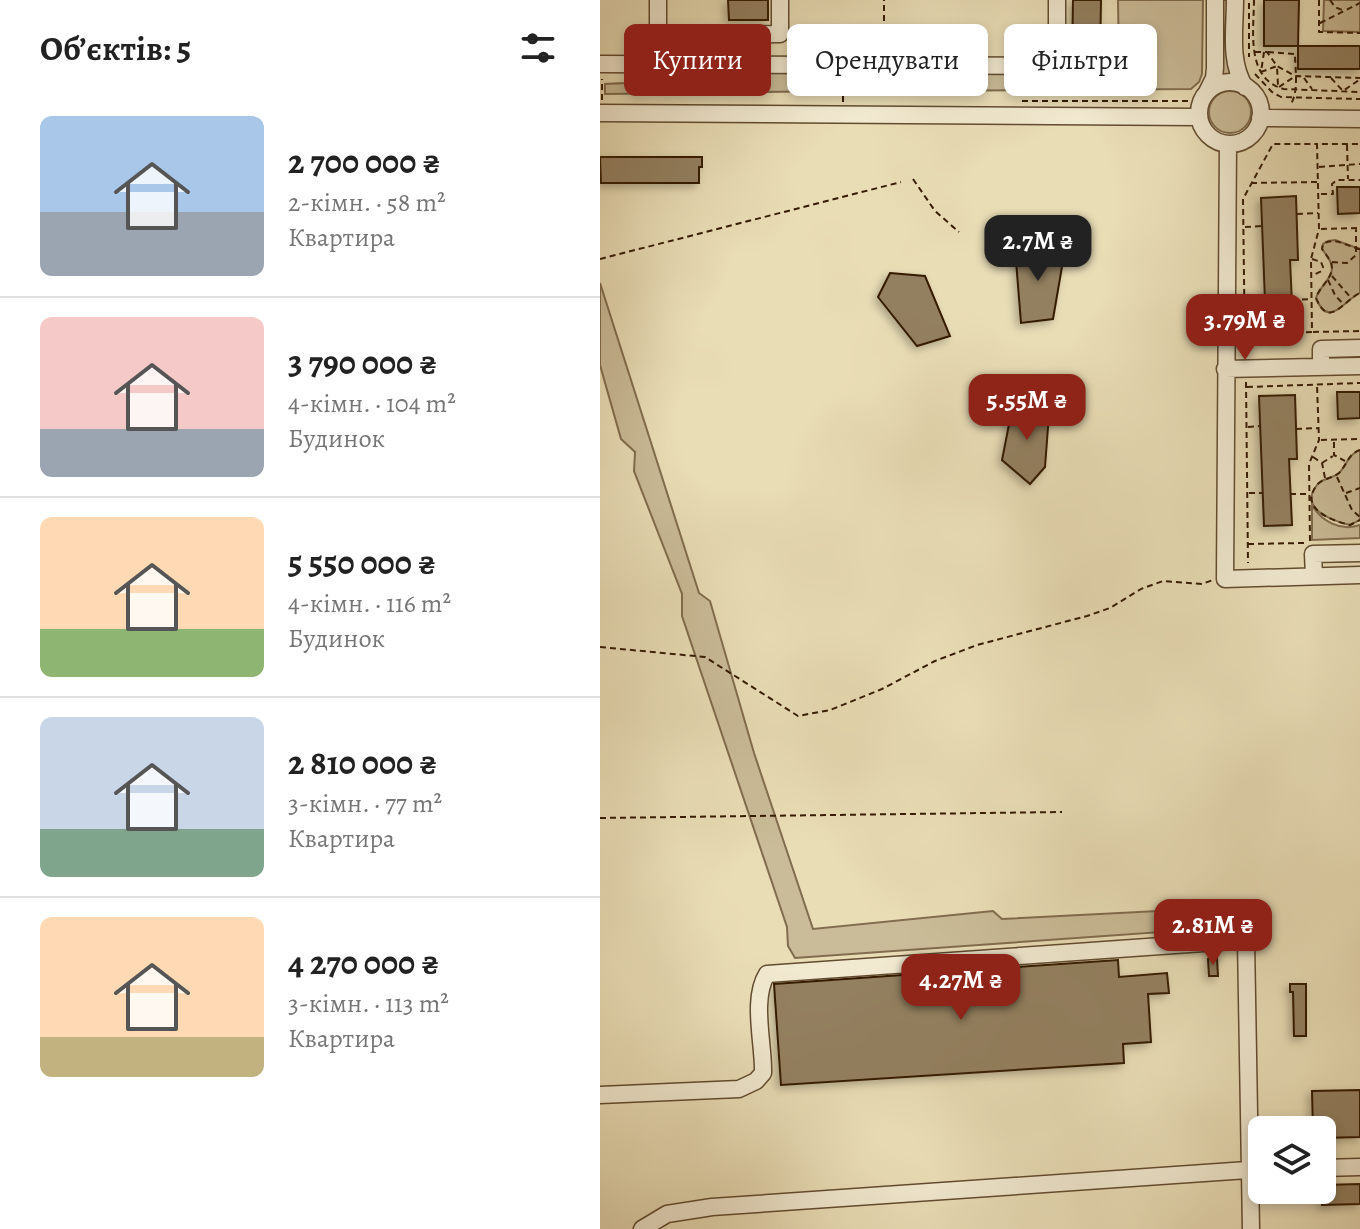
<!DOCTYPE html>
<html lang="uk">
<head>
<meta charset="utf-8">
<style>
	body { margin:0; font-family:Alegreya,serif; background:#f2f2f2; color:#222; height:100vh; display:flex; flex-direction:column; font-size:30px; white-space:nowrap }
	* { box-sizing:border-box; margin:0 }
	p { font-size:26px; color:#767676 }
	.icon { flex:none; width:44px; height:44px; fill:none; stroke:currentColor; stroke-width:2; stroke-linecap:round; stroke-linejoin:round }
	.map { position:relative; flex:1; overflow:hidden }
	.drawer { display:flex; flex-direction:column; background:#fff; width:600px }
	.drawer>* { flex:none }
	.guide { position:absolute; left:24px; top:24px; width:616px; height:72px; display:flex; gap:16px }
	.controls { position:absolute; left:648px; top:1116px; display:grid; gap:16px }
	.controls a { display:grid; place-items:center; width:88px; height:88px; border-radius:12px; background:#fff; box-shadow:0 4px 12px #0003; font-size:40px }
	.price { position:absolute; translate:-50% -68px; padding:0 18px; border-radius:16px; background:#8f2418; color:#fff; font-size:26px; line-height:52px; filter:drop-shadow(0 2px 4px #0008) }
	.price::after { content:''; position:absolute; left:50%; top:48px; width:24px; height:18px; margin-left:-12px; background:inherit; clip-path:polygon(0 0,100% 0,50% 100%) }
	.price.selected { background:#222; color:#fff }
	ul { padding:0; list-style:none }
	li { display:flex; align-items:center; gap:24px; height:200px; padding:0 40px }
	li+li { border-top:2px solid #e0e0e0 }
	li span { display:grid; place-items:center; flex:none; width:224px; height:160px; border-radius:12px; color:#555 }
	li>.icon { margin-inline-start:auto }
	span .icon { width:96px; height:96px; fill:#fffc; stroke-width:1 }
	li b { font-size:34px }
	h2 { display:flex; justify-content:space-between; align-items:center; height:96px; padding:0 40px; font-size:34px }
	.chip { padding:0 28px; border-radius:12px; background:#fff; box-shadow:0 4px 12px #0003; font-size:28px; line-height:72px }
	.chip.selected { background:#8f2418; color:#fff }
	main { display:flex; flex:1; min-height:0 }
	.map>svg:first-child { display:block }
	.green { fill:#cabc98; stroke:#806c4e; stroke-width:2 }
	.building { fill:#938060; stroke:#351b03; stroke-width:2; filter:url(#shadow) }
	.lines { fill:none; stroke-linecap:round; stroke-linejoin:round }
	.minor-casing { stroke:#624c30; stroke-width:19 }
	.path { stroke:#351b03; stroke-width:2; stroke-dasharray:6 4; stroke-linecap:butt }
	.minor { stroke:#f1e9d0; stroke-width:16 }
</style>
</head>
<body>
<main>
<section class="drawer">
<h2>Об’єктів: 5<svg class="icon" aria-label="filters" viewBox="0 0 24 24"><path d="M4 7h16M4 17h16"/><circle cx="9" cy="7" r="2"/><circle cx="15" cy="17" r="2"/></svg></h2>
<ul>
<li><span style="background:linear-gradient(#a9c7e8 60%,#9aa5b1 0)"><svg class="icon" aria-label="home" viewBox="0 0 24 24"><path d="M3 11l9-7 9 7M6 9v11h12V9"/></svg></span><div><b>2 700 000 ₴</b><p>2-кімн. · 58 m²</p><p>Квартира</p></div></li>
<li><span style="background:linear-gradient(#f6c9c9 70%,#9aa5b1 0)"><svg class="icon" aria-label="home" viewBox="0 0 24 24"><path d="M3 11l9-7 9 7M6 9v11h12V9"/></svg></span><div><b>3 790 000 ₴</b><p>4-кімн. · 104 m²</p><p>Будинок</p></div></li>
<li><span style="background:linear-gradient(#ffd9b3 70%,#8fb573 0)"><svg class="icon" aria-label="home" viewBox="0 0 24 24"><path d="M3 11l9-7 9 7M6 9v11h12V9"/></svg></span><div><b>5 550 000 ₴</b><p>4-кімн. · 116 m²</p><p>Будинок</p></div></li>
<li><span style="background:linear-gradient(#c9d6e8 70%,#7fa58c 0)"><svg class="icon" aria-label="home" viewBox="0 0 24 24"><path d="M3 11l9-7 9 7M6 9v11h12V9"/></svg></span><div><b>2 810 000 ₴</b><p>3-кімн. · 77 m²</p><p>Квартира</p></div></li>
<li><span style="background:linear-gradient(#ffd9b3 75%,#c2b280 0)"><svg class="icon" aria-label="home" viewBox="0 0 24 24"><path d="M3 11l9-7 9 7M6 9v11h12V9"/></svg></span><div><b>4 270 000 ₴</b><p>3-кімн. · 113 m²</p><p>Квартира</p></div></li>
</ul>
</section>
<div class="map">
<svg width="760" height="1229" viewBox="0 0 760 1229">
	<defs>
		<filter id="shadow"><feDropShadow dx="-3.5" dy="3.5" stdDeviation="4" flood-color="#0004"/></filter>
	</defs>
	<rect width="100%" height="100%" fill="#e9ddb6"/>
	<filter id="stains"><feTurbulence type="fractalNoise" baseFrequency=".0025" numOctaves="4"/><feColorMatrix values="0 0 0 0 .2 0 0 0 0 .09 0 0 0 0 .02 0 0 0 .5 -.17"/></filter>
	<radialGradient id="worn" r=".72"><stop offset=".6" stop-color="#630" stop-opacity="0"/><stop offset="1" stop-color="#630" stop-opacity=".3"/></radialGradient>
	<path class="green" d="M518,0H603L602,74L599,82L591,89L291,91L290,72L454,73V83L507,82L514,78L519,64Z
		M622,0H629L631,75H622Z
		M724,0H760V32L723,31Z
		M242,72L241,91L5,94V84L25,83V74Z
		M609 112a21 21 0 1 1 42 0a21 21 0 1 1-42 0Z
		M735,240L760,249V293C744,300 729,330 716,298C719,286 738,275 730,261C728,257 725,253 722,249L723,244L728,241Z
		M0,283L99,593L110,601L154,753L213,929L393,911L402,919L617,908L633,927L195,958L188,946L187,927L82,616V594L34,471L35,452L21,439L0,365Z
		M760,450V520L750,525C733,521 698,509 717,485C722,478 732,479 739,473C747,465 748,454 760,450Z
		M712,505C721,521 741,532 760,525V538L712,540Z"/>
	<path class="building" d="M128,0H168V20H129Z
		M473,0H501L500,58H472Z
		M664,0H699L698,46H664Z
		M698,46H760V69H698Z
		M0,157H102V167H99V183H1Z
		M737,187H760V213L738,214Z
		M696,196L698,260H690L693,326L666,327L661,198Z
		M439,240L463,261L453,319L421,323L416,261Z
		M290,273L325,276L350,336L317,346L278,297Z
		M737,392H760V418L738,419Z
		M695,395L697,459H689L692,525L664,526L659,396Z
		M413,404L449,414L445,467L430,484L402,460Z
		M617,958L618,976H609L608,959Z
		M518,960L519,977L567,973L569,993L548,994L551,1042L523,1044L524,1063L181,1085L174,984Z
		M690,984H706V1036H694L693,992H690Z
		M760,1090V1137L722,1138V1130H713L712,1091Z
		M760,1184V1204L722,1205V1185Z"/>
	<g class="lines">
		<defs>
			<path id="minor" d="M58,0V35L180,34V0
				M635,0C635,29 629,62 645,87
				M0,64L457,66V0
				M599 113a31 31 0 1 1 62 0a31 31 0 1 1-62 0Z
				M607,92L614,78L615,68V0
				M0,113L599,117
				M660,118L760,119
				M628,144L625,579L760,575
				M721,367V349L760,348
				M625,369L760,366
				M714,576L713,554L760,553
				M0,1095L139,1089L156,1081L163,1073C164,1045 151,999 167,974L646,940L651,1229
				M722,1168L760,1167
				M42,1229L67,1214L112,1207L662,1169"/>
		</defs>
		<use href="#minor" class="minor-casing"/>
		<path class="path" d="M654,0C654,30 645,79 684,89L760,92
			M719,0V32L760,33
			M730,0L735,7L742,10
			M649,3V57
			M720,23L760,3
			M284,51V0
			M655,52H667L677,66L695,76L760,78
			M664,52L661,72L677,66L678,86
			M668,52L695,54C695,69 699,90 691,104
			M655,74L672,92L681,97L760,99
			M704,78L712,89
			M731,78L743,91L759,80
			M679,87L694,77
			M2,100V79
			M422,101H589
			M243,102V81L284,82V77
			M747,145L748,179
			M719,167L760,164
			M313,179L335,211L359,232
			M651,183L717,182
			M721,194H733L732,184L737,180H760
			M697,214L718,213
			M645,227L662,226
			M721,229L760,228
			M760,249C747,247 736,236 723,244L722,249C725,253 728,257 730,261C738,275 719,286 716,298C729,330 744,300 760,293
			M0,259L301,182
			M712,259L721,262L723,267L722,271L713,275
			M732,262L747,263L756,255V228
			M732,276L751,298
			M728,280L735,295L744,305
			M645,297L664,296
			M692,300L711,299
			M713,332L760,331
			M646,334L712,332L711,259L719,229L717,144H760
			M645,355L643,199L673,144H717
			M646,382L648,563
			M647,387L760,383
			M648,427L660,426
			M696,429L719,428
			M721,440L760,439
			M734,442V455L745,461
			M760,450C748,454 747,465 739,473C732,479 722,478 717,485C698,509 733,521 750,525L760,520
			M713,457L722,463L725,478
			M722,463L733,456
			M737,477L752,510L760,517
			M649,493H663
			M746,493L760,488
			M690,494H709
			M710,541L709,464L719,440L717,385
			M648,544L704,543
			M0,647L105,657L198,716L230,710L282,689L335,661L377,645L487,616L510,608L541,589L563,581L602,584L613,580
			M0,818L462,812"/>
		<use href="#minor" class="minor"/>
	</g>
	<rect width="100%" height="100%" filter="url(#stains)"/>
	<rect width="100%" height="100%" fill="url(#worn)"/>
</svg>
<div class="controls">
<a><svg class="icon" aria-label="layers" viewBox="0 0 24 24"><path d="M12 4l9 5-9 5-9-5zM3 14l9 5 9-5"/></svg></a>
</div>
<b class="price selected" style="left:438px;top:283px">2.7M ₴</b>
<b class="price" style="left:645px;top:362px">3.79M ₴</b>
<b class="price" style="left:427px;top:442px">5.55M ₴</b>
<b class="price" style="left:613px;top:967px">2.81M ₴</b>
<b class="price" style="left:361px;top:1022px">4.27M ₴</b>
<div class="guide">
<a class="chip selected">Купити</a>
<a class="chip">Орендувати</a>
<a class="chip">Фільтри</a>
</div>
</div>
</main>
</body>
</html>
